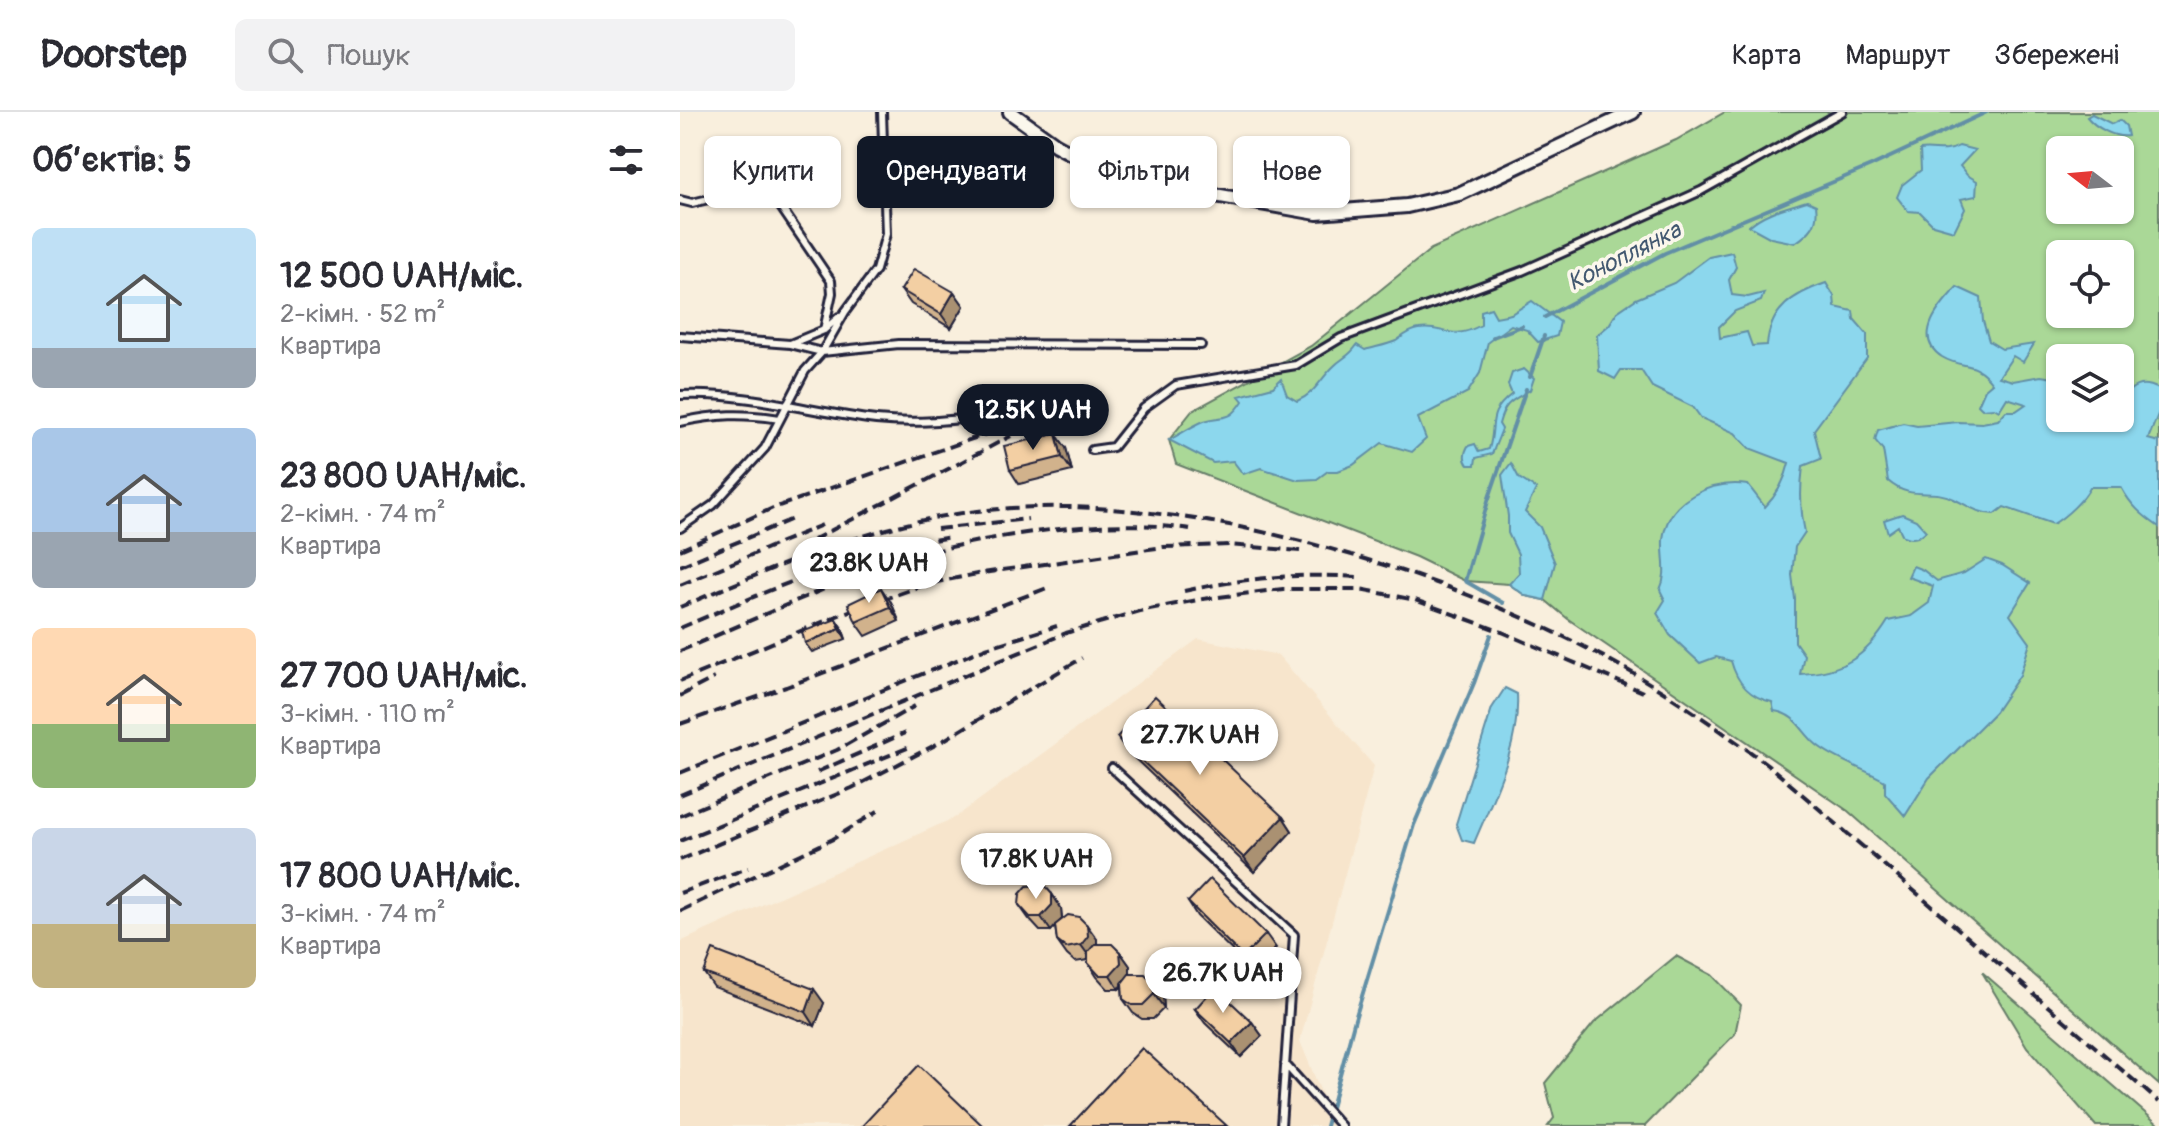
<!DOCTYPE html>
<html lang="uk">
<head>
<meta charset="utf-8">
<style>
	body { margin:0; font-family:Pangolin,sans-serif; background:#f2f2f3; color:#2b2b33; height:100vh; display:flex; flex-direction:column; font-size:30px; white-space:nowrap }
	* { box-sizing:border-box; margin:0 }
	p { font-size:26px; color:#7c7c81 }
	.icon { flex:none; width:44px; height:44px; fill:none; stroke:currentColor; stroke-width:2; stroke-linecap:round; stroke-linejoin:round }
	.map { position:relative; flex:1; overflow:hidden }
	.sheet { display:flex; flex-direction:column; background:#fff; width:680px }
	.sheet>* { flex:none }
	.banner { position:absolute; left:24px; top:24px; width:760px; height:72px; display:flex; gap:16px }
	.needle { width:52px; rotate:286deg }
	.buttons { position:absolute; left:1366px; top:24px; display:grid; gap:16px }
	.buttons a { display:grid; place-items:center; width:88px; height:88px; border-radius:12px; background:#fff; box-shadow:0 2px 6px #0004; font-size:40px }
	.price { position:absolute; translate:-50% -68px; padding:0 18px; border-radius:28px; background:#fff; color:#222; font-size:26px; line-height:52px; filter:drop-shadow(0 2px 4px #0008) }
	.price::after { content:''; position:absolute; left:50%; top:48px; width:24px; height:18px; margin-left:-12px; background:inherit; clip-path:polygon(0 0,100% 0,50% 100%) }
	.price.on { background:#111827; color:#fff }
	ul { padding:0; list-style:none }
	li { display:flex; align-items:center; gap:24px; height:200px; padding:0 32px }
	li span { display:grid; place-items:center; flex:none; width:224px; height:160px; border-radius:12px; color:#555 }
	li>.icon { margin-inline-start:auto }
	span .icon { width:96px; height:96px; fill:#fffc; stroke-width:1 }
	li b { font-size:34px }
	h2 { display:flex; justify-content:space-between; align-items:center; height:96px; padding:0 32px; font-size:34px }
	.chip { padding:0 28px; border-radius:12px; background:#fff; box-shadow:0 2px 6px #0004; font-size:28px; line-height:72px }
	.chip.on { background:#111827; color:#fff }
	header { display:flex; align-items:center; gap:48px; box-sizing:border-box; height:112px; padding:0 40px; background:#fff; border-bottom:2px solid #e1e1e2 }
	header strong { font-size:38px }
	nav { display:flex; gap:44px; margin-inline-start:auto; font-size:28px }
	.search { width:560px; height:72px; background:#f2f2f3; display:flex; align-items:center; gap:20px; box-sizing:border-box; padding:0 28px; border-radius:12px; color:#7c7c81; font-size:30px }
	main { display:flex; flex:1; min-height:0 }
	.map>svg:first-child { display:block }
	.built { fill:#f7e5cc }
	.green { fill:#aad897; stroke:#667d69; stroke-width:2; fill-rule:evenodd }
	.water { fill:#8cd7ed; stroke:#628fa6; stroke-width:2 }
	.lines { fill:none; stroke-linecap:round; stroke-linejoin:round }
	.stream { stroke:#628fa6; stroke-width:4 }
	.lane-casing { stroke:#22223b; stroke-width:12 }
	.street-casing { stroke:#22223b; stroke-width:18 }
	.lane { stroke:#fbf7ec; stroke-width:6 }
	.street { stroke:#fbf7ec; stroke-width:12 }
	.rail { stroke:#22223b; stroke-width:4; stroke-dasharray:12 6; stroke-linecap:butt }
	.wall { fill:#d1b28c; stroke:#22223b; stroke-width:2 }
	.shaded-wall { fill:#aa9172; stroke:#22223b; stroke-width:2 }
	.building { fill:#f3cfa3; stroke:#22223b; stroke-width:2 }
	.labels { text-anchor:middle; stroke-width:7; stroke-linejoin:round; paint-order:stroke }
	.water-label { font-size:24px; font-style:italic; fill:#425870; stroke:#fbf7ec }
</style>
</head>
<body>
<header>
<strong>Doorstep</strong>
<div class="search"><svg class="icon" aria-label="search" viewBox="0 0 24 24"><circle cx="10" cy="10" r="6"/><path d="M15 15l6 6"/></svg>Пошук</div>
<nav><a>Карта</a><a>Маршрут</a><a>Збережені</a></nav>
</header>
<main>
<section class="sheet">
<h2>Об’єктів: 5<svg class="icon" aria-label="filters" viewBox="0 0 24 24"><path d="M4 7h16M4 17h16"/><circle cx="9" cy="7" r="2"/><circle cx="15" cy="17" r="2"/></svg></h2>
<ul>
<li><span style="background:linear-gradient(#bfe0f5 75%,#9aa5b1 0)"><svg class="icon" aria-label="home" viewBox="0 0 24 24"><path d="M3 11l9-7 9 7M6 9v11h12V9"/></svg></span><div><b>12 500 UAH/міс.</b><p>2-кімн. · 52 m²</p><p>Квартира</p></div></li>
<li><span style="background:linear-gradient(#a9c7e8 65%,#9aa5b1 0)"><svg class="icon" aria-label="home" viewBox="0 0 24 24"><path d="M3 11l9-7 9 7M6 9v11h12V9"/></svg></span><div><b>23 800 UAH/міс.</b><p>2-кімн. · 74 m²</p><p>Квартира</p></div></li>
<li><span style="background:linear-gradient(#ffd9b3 60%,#8fb573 0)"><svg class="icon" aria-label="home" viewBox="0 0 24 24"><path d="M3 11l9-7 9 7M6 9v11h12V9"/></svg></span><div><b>27 700 UAH/міс.</b><p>3-кімн. · 110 m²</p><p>Квартира</p></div></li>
<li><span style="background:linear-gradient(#c9d6e8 60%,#c2b280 0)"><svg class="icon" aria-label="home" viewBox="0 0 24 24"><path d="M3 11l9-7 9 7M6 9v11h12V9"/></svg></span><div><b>17 800 UAH/міс.</b><p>3-кімн. · 74 m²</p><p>Квартира</p></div></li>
</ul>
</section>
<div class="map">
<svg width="1479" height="1014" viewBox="0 0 1479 1014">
	<rect width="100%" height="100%" fill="#f9efdd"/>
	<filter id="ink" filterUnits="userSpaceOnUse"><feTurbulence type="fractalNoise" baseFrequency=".0125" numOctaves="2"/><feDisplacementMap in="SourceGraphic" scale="16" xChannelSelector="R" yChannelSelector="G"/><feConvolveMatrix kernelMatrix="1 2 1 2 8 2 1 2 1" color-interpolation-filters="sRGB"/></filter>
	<g filter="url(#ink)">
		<path class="built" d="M518,527L598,543L694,654L620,929L655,1014H0V830L276,705Z"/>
		<path class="green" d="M1045,0H1479V973L1168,699L888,507L865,488L846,484L829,472L785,469L736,445L496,352L489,328L512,299L631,234L751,137L996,28ZM1380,38H1440V98H1380ZM1380,142H1440V202H1380ZM1380,246H1440V306H1380Z
			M996,844L1032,863L1061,893L1055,922L965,1014H868L874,1006L865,971L914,911Z
			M1302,860L1479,1013V1014H1416L1347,935Z"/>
		<path class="water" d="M1412,2L1432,12L1440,8L1446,14L1448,24C1435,26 1416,16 1407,5Z
			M1279,34L1295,38L1280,54L1287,63L1297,69L1296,84L1281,87L1285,97L1274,119L1253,113L1240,100L1228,99L1217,85L1222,73L1241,58L1240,38C1255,36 1265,42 1279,34Z
			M1127,89L1136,93C1139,112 1130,121 1115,131L1091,126L1069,114C1086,99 1106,96 1127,89Z
			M1052,140L1056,155L1049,168L1052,183L1068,185L1084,181L1081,189L1055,199L1039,215L1040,226L1067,220L1072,234L1087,233C1090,196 1114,182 1146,171L1154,184L1155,195L1173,199L1174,207L1187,222V246L1134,318L1141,347L1123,354C1120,377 1120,398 1125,420L1115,435L1112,463L1115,487V530L1124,543L1120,562C1162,560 1186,545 1208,509L1231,504L1249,491L1253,474L1228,465L1233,454L1243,458L1257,469L1284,461L1306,447L1322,453L1350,471L1330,503L1350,531L1340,563L1315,600L1249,666L1225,704L1205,681V669C1183,656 1157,649 1137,633C1121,620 1117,602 1094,599L1092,590C1069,585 1057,571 1051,549L1036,545L1020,551L990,523L977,501L985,488L980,478C988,461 982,446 983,428C987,387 1031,368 1068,373L1085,395C1097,383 1105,368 1109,351L1069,336L1055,321L1021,306L1013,295L972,275L961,258H941L935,267L919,259L917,223L929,213L937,200L956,187L994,171L1029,145Z
			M1277,175L1301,186L1303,209L1309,229L1322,237L1354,232L1343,250L1333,244L1319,265L1333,269L1361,264L1380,267V306H1440C1440,283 1454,264 1479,277V300L1468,327L1479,330V415C1462,403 1451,394 1441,375H1410C1405,387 1385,405 1373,412L1324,395L1315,402C1299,402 1288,394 1274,387C1251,375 1232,390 1208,369L1203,338L1195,328L1198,318L1223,311L1237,314L1278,310L1302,311L1318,308L1326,299H1336L1346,292L1327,286L1319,299L1314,296L1302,297L1298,293L1305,277L1312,271C1294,247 1284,258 1262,245C1231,225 1261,192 1277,175Z
			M852,189L880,210L877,224L858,230L847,218L831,213L808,230L800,261L788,280L738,306L746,327L732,340L702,331L673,353L658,359H648L637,367L618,368L581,356L563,362L553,349L533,351L489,328C500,322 512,314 524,309C545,302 549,311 563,289L559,284L593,275L601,267L607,283L617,289C635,282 640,267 654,254C663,245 669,245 677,233L685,238C695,235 707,233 716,229C723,224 730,218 739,217C763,213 771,230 801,213V199L811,196L816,205L831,202Z
			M844,257L854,266L850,278C832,289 825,289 819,312L822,317L812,342L796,346L795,353H788C783,347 784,341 788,334L795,332L799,340L809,337C817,312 805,303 832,282L828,273L832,261Z
			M831,351L839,366L856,377L845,400L860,415L875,451L865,488L846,484L829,472L839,461L838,442L828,421V404L822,363Z
			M1222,402L1236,408L1246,419C1239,426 1233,428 1223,424L1218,414L1208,421L1204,408Z
			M825,576L837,582C840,634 814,683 794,731L782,728L776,712L812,596Z"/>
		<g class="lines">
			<path class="stream" d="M865,205L985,141L1191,54L1307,0
				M813,225L842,214
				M850,265L864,224
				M823,491L785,469L808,389L846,277
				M646,1014L675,907L734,713L794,571L811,523"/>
			<defs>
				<path id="lane" d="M0,88L12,91L58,80L81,83L96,88L151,169L152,181L144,218
					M0,224L110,232L144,218L159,205
					M110,232L142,240L219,232L521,233
					M0,283C67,280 130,300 196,308C251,314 307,303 362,300
					M0,310C37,302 63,301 100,307
					M412,338L433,335L464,296L496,273L616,253L661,226L842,159L1021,79L1162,0
					M0,416L33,393L85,336L125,259L142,240L165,200L196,158L206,122L202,0
					M432,656L614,823L601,1014
					M605,952L661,1014"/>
				<path id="street" d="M330,0L376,33L404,48L489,75L637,101L727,94L779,82L953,0"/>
			</defs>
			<use href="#lane" class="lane-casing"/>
			<use href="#street" class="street-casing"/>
			<use href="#lane" class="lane"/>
			<use href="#street" class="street"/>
			<path class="rail" d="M257,417L348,407
				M133,428L331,324
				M0,438L93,396L341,310
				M0,454L115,406
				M0,473L142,413
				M504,479C565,466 616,461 678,465
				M0,495C96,455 193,411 298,399C494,376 747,452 920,543C979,574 1033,613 1087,652L1479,990
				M0,516C90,478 174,440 271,425
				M0,539C71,509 142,475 215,451C296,423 426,405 510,417
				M0,569L164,501L247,472L302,461L483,435L549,433L620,439
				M0,584L34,566
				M0,612L106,575L367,476
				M137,660L225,621
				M0,661L306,536L377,514
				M0,683L386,521L459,499L523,487L603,477H680L735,488L822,520L963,580
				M0,704L157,638L235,594
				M0,729L232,634
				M0,748L172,676L259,631L402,546
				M0,781L68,756
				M0,799L153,727L198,699"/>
		</g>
		<path class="wall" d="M221,178L274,180L284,194L271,216L231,192Z
			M376,322L386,336L392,359L339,372L330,358Z
			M211,490L219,509L186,524L176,510Z
			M162,516L166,527L132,540L125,531Z
			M437,625L603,705L612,719L574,760L447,639Z
			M372,782L381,796L382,807L417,827V832L440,840L450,854V862L473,870L483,884L484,896L473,907H462L453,901L443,887L442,874L439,877H428L417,865L408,851V848L395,850L387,843L377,829L375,814L371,819H360L349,807L339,793Z
			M508,790L586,822L596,836L573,859L517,804Z
			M24,861L144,891L135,914L34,875Z
			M515,897L572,910L582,924L561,945L525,911Z"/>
		<path class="shaded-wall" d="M274,180L284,194L271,216L261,202Z
			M376,322L386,336L392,359L382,345Z
			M201,476L211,490L219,509L210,495Z
			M156,507L162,516L166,527L160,517Z
			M603,705L612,719L574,760L564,746Z
			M372,782L381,796L382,807L371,819L361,805Z
			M407,813L417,827V838L411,847L401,833Z
			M440,840L450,854V865L439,877L430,863Z
			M473,870L483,884L484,896L474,882Z
			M134,877L144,891L135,914L126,900Z
			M572,910L582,924L561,945L551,931Z"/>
		<path class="building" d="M234,157L274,180L261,202L221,178Z
			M376,322L382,345L330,358L324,334Z
			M201,476L210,495L176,510L168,492Z
			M156,507L160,517L125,531L122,520Z
			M475,584L603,705L564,746L437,625Z
			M530,767L586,822L563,845L508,790Z
			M364,773L372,782V793L361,805H350L339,793L340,782L347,774Z
			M388,803L399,805L407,813L408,824L401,833L386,836L377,829L375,813Z
			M415,832H432L440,840L441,851L430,863H419L408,851V840Z
			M33,838L134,877L126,900L24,861Z
			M449,862H465L473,870L474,882L463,893H452L443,887L442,871Z
			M535,875L572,910L551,931L515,897Z
			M462,936L547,1014H390Z
			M239,953L303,1014H182Z"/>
	</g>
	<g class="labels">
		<g class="water-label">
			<text transform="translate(944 144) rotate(-27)" y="8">Коноплянка</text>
		</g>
	</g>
</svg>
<div class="buttons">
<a><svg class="needle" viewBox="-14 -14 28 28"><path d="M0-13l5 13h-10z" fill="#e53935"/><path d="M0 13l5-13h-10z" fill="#7c7c81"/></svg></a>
<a><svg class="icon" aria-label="locate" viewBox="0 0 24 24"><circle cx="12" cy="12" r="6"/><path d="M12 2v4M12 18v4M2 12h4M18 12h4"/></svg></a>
<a><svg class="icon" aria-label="layers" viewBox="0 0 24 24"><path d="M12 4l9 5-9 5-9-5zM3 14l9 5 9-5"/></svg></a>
</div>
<b class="price on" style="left:353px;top:340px">12.5K UAH</b>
<b class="price" style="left:189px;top:493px">23.8K UAH</b>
<b class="price" style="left:520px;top:665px">27.7K UAH</b>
<b class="price" style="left:356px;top:789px">17.8K UAH</b>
<b class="price" style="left:543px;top:903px">26.7K UAH</b>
<div class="banner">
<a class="chip">Купити</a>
<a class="chip on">Орендувати</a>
<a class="chip">Фільтри</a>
<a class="chip">Нове</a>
</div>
</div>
</main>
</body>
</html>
